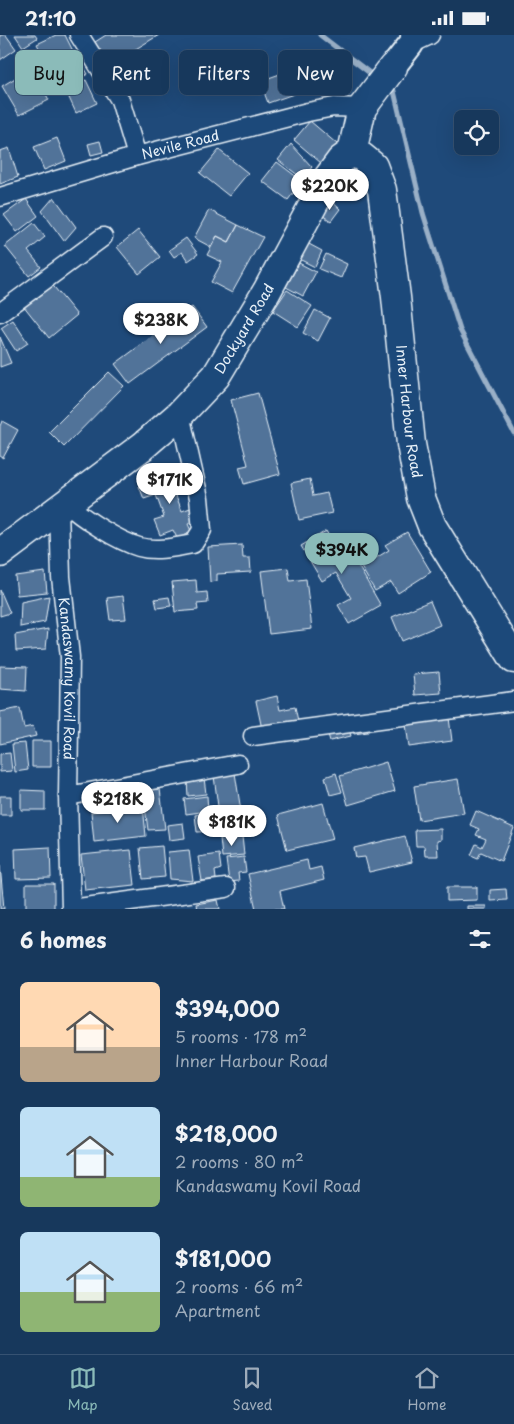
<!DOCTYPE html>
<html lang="en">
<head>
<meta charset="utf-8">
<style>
	body { margin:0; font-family:"Playpen Sans",sans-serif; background:#203f62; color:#f1f3f6; height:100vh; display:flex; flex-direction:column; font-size:19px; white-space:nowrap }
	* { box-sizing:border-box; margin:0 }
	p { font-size:16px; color:#9eacbb }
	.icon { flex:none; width:28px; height:28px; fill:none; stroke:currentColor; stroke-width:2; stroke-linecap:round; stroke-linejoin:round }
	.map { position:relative; height:874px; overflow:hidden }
	.drawer { display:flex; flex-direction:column; background:#17385c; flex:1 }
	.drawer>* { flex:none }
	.guide { position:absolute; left:15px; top:15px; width:485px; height:45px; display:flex; gap:10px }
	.controls { position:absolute; left:454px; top:75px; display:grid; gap:10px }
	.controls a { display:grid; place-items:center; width:45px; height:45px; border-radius:8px; background:#17385c; box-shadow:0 5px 20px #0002,0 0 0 1px #365272; font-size:25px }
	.price { position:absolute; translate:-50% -42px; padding:0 11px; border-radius:18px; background:#fff; color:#222; font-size:16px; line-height:32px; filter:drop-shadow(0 1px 2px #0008) }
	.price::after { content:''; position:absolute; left:50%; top:30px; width:15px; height:11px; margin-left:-8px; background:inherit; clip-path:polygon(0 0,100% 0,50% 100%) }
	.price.active { background:#8bbbb9; color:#111 }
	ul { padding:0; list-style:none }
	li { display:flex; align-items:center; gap:15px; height:125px; padding:0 20px }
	li span { display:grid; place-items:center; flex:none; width:140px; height:100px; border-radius:8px; color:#555 }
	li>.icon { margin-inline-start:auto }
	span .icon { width:60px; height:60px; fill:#fffc; stroke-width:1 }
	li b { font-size:21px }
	h2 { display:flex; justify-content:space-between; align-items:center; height:60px; padding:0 20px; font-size:21px }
	.chip { padding:0 18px; border-radius:8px; background:#17385c; box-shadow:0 5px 20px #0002,0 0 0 1px #365272; font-size:18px; line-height:45px }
	.chip.active { background:#8bbbb9; color:#111 }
	.status { display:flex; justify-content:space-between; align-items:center; height:35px; padding:0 25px; background:#17385c; direction:ltr }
	.status svg { height:14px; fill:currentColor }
	.tab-bar { display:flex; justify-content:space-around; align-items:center; height:70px; border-top:1px solid #365272; background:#17385c; font-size:14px; color:#9eacbb }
	.tab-bar a { display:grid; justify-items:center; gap:2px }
	.tab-bar .active { color:#8bbbb9 }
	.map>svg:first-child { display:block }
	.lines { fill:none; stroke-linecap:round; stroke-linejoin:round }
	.stream { stroke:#9ab0c7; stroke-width:5 }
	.building { fill:#517399; stroke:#e8f1f8 }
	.street-casing { stroke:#e8f1f8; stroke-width:21 }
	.secondary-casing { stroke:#e8f1f8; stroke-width:28 }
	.primary-casing { stroke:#e8f1f8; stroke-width:31 }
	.street { stroke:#1f4a7a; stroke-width:18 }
	.secondary { stroke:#1f4a7a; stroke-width:24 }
	.primary { stroke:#1f4a7a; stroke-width:28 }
	.labels { text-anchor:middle; stroke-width:4.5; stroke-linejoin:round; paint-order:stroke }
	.street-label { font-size:14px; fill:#e8f1f8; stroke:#1f4a7a }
</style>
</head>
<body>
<div class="status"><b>21:10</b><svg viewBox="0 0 49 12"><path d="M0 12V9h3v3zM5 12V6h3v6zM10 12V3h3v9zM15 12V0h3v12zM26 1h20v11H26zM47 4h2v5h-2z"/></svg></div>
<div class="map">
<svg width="514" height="874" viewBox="0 0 514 874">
	<rect width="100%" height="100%" fill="#1f4a7a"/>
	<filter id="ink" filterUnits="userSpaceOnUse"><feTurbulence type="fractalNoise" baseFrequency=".02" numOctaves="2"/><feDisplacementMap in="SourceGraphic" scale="10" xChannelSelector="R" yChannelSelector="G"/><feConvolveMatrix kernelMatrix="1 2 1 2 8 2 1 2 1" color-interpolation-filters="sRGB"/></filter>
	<g filter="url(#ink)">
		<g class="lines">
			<path class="stream" d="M320,0L375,42
				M388,51L394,56L423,178L460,295L514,398"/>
		</g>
		<path class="building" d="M0,0H6L16,14L0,25Z
			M15,0H35L37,3L23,12Z
			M56,0H65L73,16L47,28L37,9Z
			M106,0H159L109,30L95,7Z
			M77,21L88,39L64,51L56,34Z
			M317,26L325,48L268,68L260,46Z
			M32,33L49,65L19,80L2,51Z
			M86,45L97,68L76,78L65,54Z
			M310,86L337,109L321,128L294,105Z
			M57,103L66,126L44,135L34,112Z
			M100,106L103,117L91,120L88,109Z
			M291,109L312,132L303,144L278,125Z
			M9,113L18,142L0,149V116Z
			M219,115L248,138L229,161L200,138Z
			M277,127L302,146L288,165L262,146Z
			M54,162L76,192L64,206L42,176Z
			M26,164L38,181L17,197L4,180Z
			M329,164L340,174L331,186L320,179Z
			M209,175L238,190L229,207L217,201L211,212L194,203Z
			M34,188L45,202L28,216L41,232L29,241L5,211Z
			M238,190L263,202L232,258L211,247L222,227L207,220L217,201L229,207Z
			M138,195L160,222L139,239L117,212Z
			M186,203L198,219L188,226L182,217L174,222L169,215Z
			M307,208L322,216L315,232L299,224Z
			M326,219L347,229L341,243L319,234Z
			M299,228L316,237L303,261L286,252Z
			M50,247L77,280L49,303L23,270Z
			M287,255L312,271L298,292L273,276Z
			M192,272L207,292L130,349L115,329Z
			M315,275L330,283L318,306L303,298Z
			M13,285L28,308L16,316L1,293Z
			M0,302L11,328L0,332Z
			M109,337L124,351L64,412L49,397Z
			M258,358L280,439L244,449L239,432L248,430L231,365Z
			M2,386L18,395L3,423L0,421V391Z
			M178,436L183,449L173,453L182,476L193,472L198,485L188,489L192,498L177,503L173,495L160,500L154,485L164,482L156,460L144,464L139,451Z
			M310,444L313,461L327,458L332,478L299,485L291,448Z
			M326,496L335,511L344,506L381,571L349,589L338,570L351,563L336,538L322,546L301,511Z
			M407,497L431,537L398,558L391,547L375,556L361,532L389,515L385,510Z
			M242,510L243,523H250L251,537L217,539V546L210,547L208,512Z
			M288,533L290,546L306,544L312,594L269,599L261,536Z
			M45,537L47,557L17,560L15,541Z
			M196,545L197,558L207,557L208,568L197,569L198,575L175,577L172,547Z
			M0,555L10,578L0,581Z
			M49,561L45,587L20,592L21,567Z
			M123,561L126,584L110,585L107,563Z
			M169,562L171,571L157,573L155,564Z
			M430,566L440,590L402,606L392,582Z
			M48,594L46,614L16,616L15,600Z
			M0,631L27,632L26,656L0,654Z
			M439,637L441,658L415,660L413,639Z
			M277,661L280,675L295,672L298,686L262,694L256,666Z
			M20,673L24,693L33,691L36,701L0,709V677Z
			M448,675L452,706L409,712L405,681Z
			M347,687L351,701L330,706L326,693Z
			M366,687L368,697L354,699L352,689Z
			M32,706H51V732H32Z
			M25,708L28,735L15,737L12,709Z
			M10,718L12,736L0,737V719Z
			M386,727L395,756L348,770L340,741Z
			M235,738L241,776L219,779L214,741Z
			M336,738L342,757L330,760L325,742Z
			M204,743L206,759L188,761L187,745Z
			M458,744L464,778L419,785L414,751Z
			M160,754L165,794L148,795L143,756Z
			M21,755L45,756V775H21Z
			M0,761H11V780H0Z
			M207,761L208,776L186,779L184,764Z
			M323,768L333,804L287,815L278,780Z
			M143,771L146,801L94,807L91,777Z
			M476,776L514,793L501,826L481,817L478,823L471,820L476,809L482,812L486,804L476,800L479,794L470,790Z
			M211,778L213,796L197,797L195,780Z
			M239,780L241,796L217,799L215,783Z
			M183,788L185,803L169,805L167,790Z
			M441,794V805L437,806L438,821H425L424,811H416L415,795Z
			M242,801L244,820L222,822L220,803Z
			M405,801L412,827L369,837L365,822L356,823L354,813Z
			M162,811L165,842L143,844L140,813Z
			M50,812L51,843L16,844L15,814Z
			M131,815L135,850L85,855L81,820Z
			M189,815L193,846L170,844L168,817Z
			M219,819L221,834L215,836L216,844L202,846L198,822Z
			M244,822L246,837L238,838L239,846L229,847L226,824Z
			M307,825L309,835L321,832L324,845L280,856L284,874H256L248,839Z
			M0,830L4,874H0Z
			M26,849H54V874H26Z
			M447,852H477V865L447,866Z
			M506,854L507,865L490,866V855Z
			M218,865L220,874H197L196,869Z
			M467,871H486V874H467Z"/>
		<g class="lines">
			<defs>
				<g id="street">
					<path d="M79,0L120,65L137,121"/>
					<path d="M410,0L411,9L430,0"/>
					<path id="s1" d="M0,162L137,121L308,77L334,72L362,73"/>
					<path d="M0,278L103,202"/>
					<path d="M66,468C82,483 118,506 139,512C156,517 176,512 193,509L202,495L199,463L180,379"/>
					<path id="s2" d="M59,473L61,542L70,622L68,761L71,874"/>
					<path d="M253,701L514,666"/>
					<path d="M68,761L238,729"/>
					<path d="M71,874L226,853"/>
				</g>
				<path id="secondary" d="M393,32L411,9"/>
				<g id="primary">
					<path id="s3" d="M352,117L362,122L373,131L382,155L396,262L411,409L421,463L432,491L514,624"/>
					<path id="s4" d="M0,518L143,411L180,379L216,341L267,256L327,144L341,125L352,117L362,73L393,32"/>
				</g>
			</defs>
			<use href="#street" class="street-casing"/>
			<use href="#secondary" class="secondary-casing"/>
			<use href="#primary" class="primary-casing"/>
			<use href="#street" class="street"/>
			<use href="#secondary" class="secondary"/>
			<use href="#primary" class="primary"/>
		</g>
	</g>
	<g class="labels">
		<g class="street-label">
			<text dy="5" stroke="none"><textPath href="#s1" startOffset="188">Nevile Road</textPath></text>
			<text dy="5" stroke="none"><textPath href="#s4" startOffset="335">Dockyard Road</textPath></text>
			<text dy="5" stroke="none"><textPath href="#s3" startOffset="274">Inner Harbour Road</textPath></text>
			<text dy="5" stroke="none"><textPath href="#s2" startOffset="171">Kandaswamy Kovil Road</textPath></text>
		</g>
	</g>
</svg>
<div class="controls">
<a><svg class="icon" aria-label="locate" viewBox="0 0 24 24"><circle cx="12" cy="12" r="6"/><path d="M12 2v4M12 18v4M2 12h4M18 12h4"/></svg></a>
</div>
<b class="price" style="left:330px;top:176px">$220K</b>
<b class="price" style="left:161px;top:310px">$238K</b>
<b class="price" style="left:170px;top:470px">$171K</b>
<b class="price active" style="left:342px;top:540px">$394K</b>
<b class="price" style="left:118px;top:789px">$218K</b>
<b class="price" style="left:232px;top:812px">$181K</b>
<div class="guide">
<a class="chip active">Buy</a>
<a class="chip">Rent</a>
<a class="chip">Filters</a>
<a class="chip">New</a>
</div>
</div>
<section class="drawer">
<h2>6 homes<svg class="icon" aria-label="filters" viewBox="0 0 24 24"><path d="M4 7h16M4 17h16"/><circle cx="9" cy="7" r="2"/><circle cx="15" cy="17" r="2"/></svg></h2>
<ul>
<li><span style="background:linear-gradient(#ffd9b3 65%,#b9a48a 0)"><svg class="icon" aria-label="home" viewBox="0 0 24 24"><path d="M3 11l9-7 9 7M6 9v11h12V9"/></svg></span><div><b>$394,000</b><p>5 rooms · 178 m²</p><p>Inner Harbour Road</p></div></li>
<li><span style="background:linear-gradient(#bfe0f5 70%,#8fb573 0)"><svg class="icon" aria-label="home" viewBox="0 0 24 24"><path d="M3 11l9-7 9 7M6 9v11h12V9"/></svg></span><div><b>$218,000</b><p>2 rooms · 80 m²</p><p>Kandaswamy Kovil Road</p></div></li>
<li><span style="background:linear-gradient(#bfe0f5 60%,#8fb573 0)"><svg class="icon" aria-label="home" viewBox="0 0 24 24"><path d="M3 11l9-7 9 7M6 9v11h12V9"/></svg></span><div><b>$181,000</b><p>2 rooms · 66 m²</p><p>Apartment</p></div></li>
</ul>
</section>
<nav class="tab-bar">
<a class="active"><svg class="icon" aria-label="map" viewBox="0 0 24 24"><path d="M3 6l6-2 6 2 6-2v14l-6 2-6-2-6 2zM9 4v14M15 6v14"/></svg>Map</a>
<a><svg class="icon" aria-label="saved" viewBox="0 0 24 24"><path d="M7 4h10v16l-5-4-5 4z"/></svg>Saved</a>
<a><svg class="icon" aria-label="home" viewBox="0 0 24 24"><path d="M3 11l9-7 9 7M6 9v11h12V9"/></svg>Home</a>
</nav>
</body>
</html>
